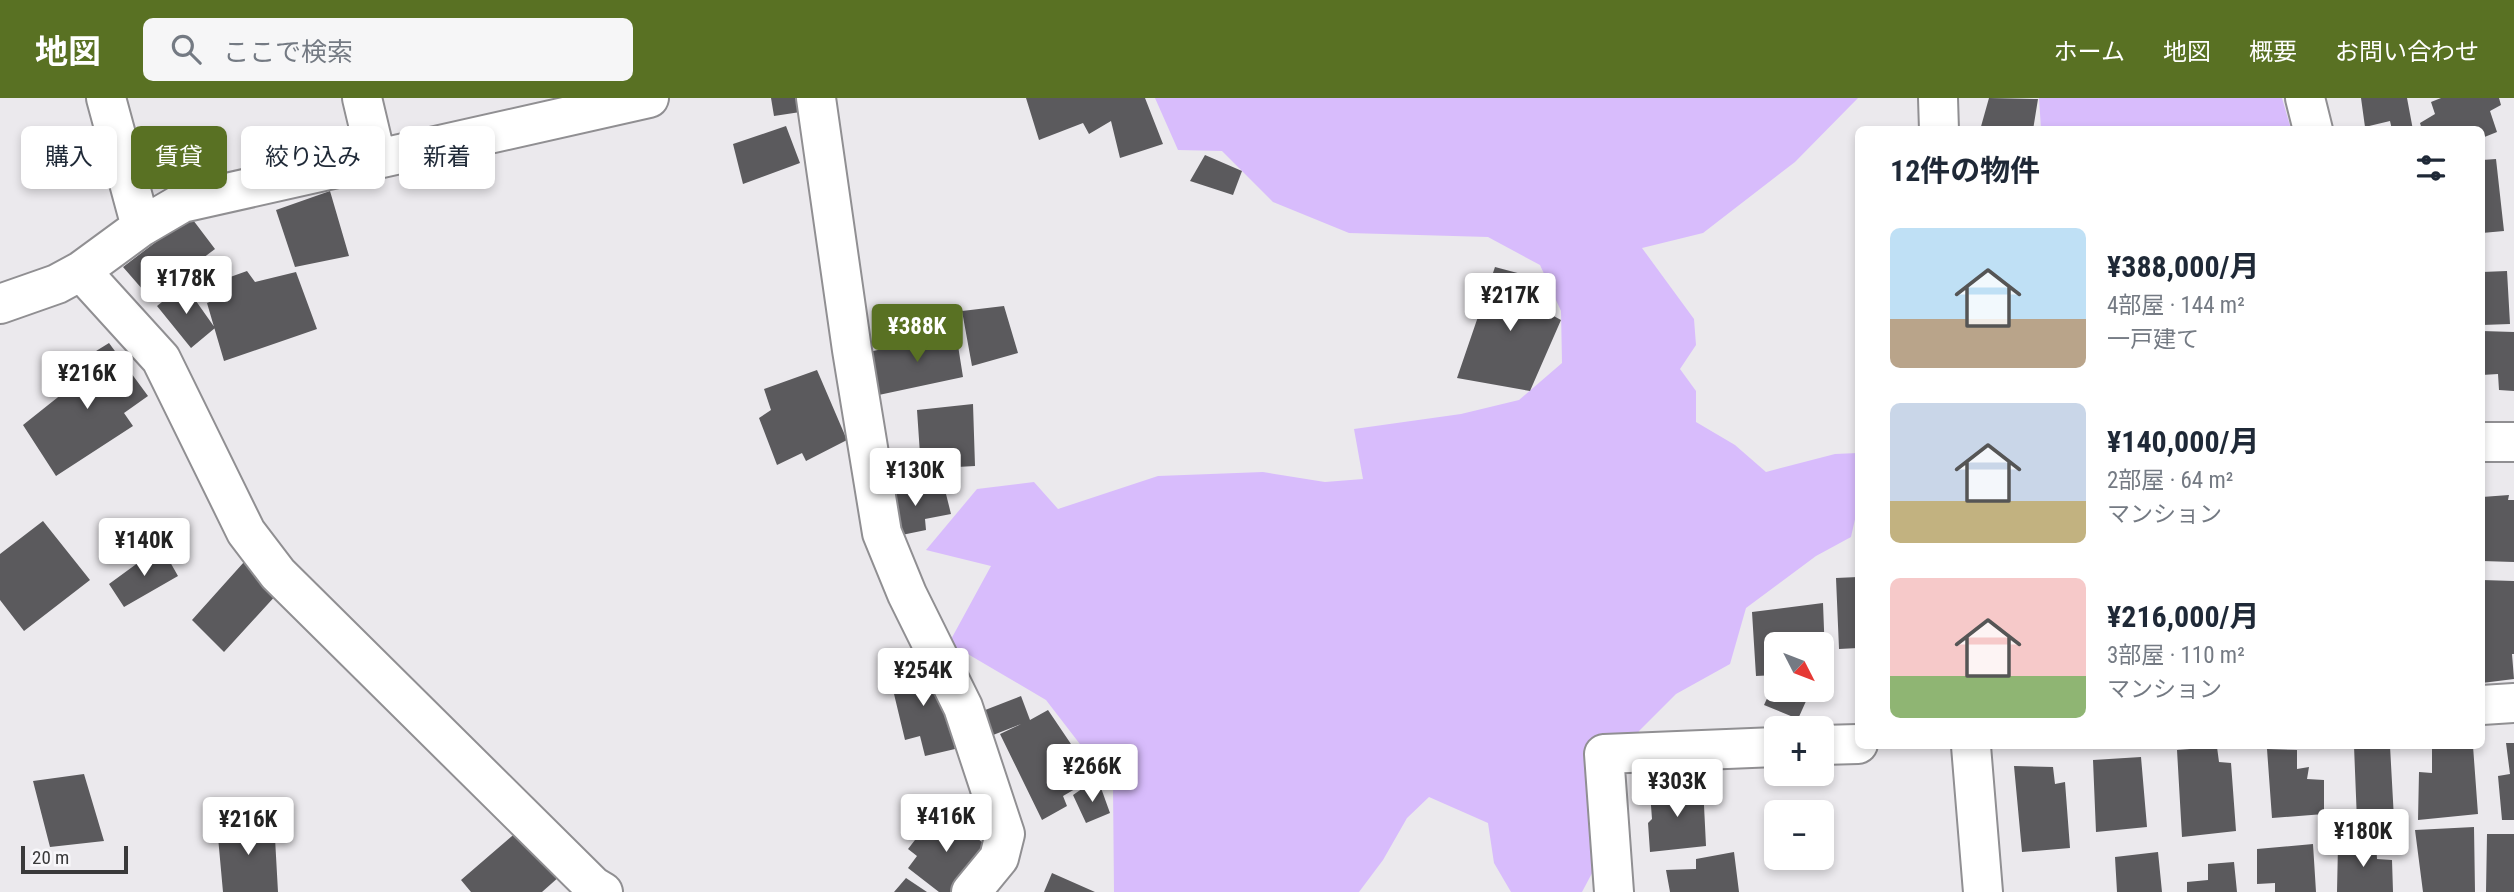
<!DOCTYPE html>
<html lang="ja">
<head>
<meta charset="utf-8">
<style>
	body { margin:0; font-family:"Roboto Condensed","Noto Sans JP",sans-serif; background:#f6f6f7; color:#1f2937; height:100vh; display:flex; flex-direction:column; font-size:26px; white-space:nowrap }
	* { box-sizing:border-box; margin:0 }
	p { font-size:23px; color:#747a83 }
	.icon { flex:none; width:38px; height:38px; fill:none; stroke:currentColor; stroke-width:2; stroke-linecap:round; stroke-linejoin:round }
	.map { position:relative; flex:1; overflow:hidden }
	.sheet { position:absolute; left:1855px; top:28px; width:630px; height:623px; display:flex; flex-direction:column; background:#fff; border-radius:10px; box-shadow:0 4px 10px #0003 }
	.sheet>* { flex:none }
	.top-card { position:absolute; left:21px; top:28px; width:665px; height:63px; display:flex; gap:14px }
	.needle { width:46px; rotate:132deg }
	.fabs { position:absolute; left:1764px; top:534px; display:grid; gap:14px }
	.fabs a { display:grid; place-items:center; width:70px; height:70px; border-radius:10px; background:#fff; box-shadow:0 4px 10px #0003; font-size:35px }
	.scale { position:absolute; left:21px; bottom:18px; width:107px; box-sizing:border-box; padding-left:7px; border:4px solid #39393a; border-top:0; font-size:19px; line-height:24px; white-space:nowrap; color:#39393a; -webkit-text-stroke:5px #f8f7fa; paint-order:stroke }
	.price { position:absolute; translate:-50% -60px; padding:0 16px; border-radius:7px; background:#fff; color:#222; font-size:23px; line-height:46px; filter:drop-shadow(0 2px 4px #0008) }
	.price::after { content:''; position:absolute; left:50%; top:42px; width:21px; height:16px; margin-left:-10px; background:inherit; clip-path:polygon(0 0,100% 0,50% 100%) }
	.price.on { background:#597123; color:#fff }
	ul { padding:0; list-style:none }
	li { display:flex; align-items:center; gap:21px; height:175px; padding:0 35px }
	li span { display:grid; place-items:center; flex:none; width:196px; height:140px; border-radius:10px; color:#555 }
	li>.icon { margin-inline-start:auto }
	span .icon { width:84px; height:84px; fill:#fffc; stroke-width:1 }
	li b { font-size:30px }
	h2 { display:flex; justify-content:space-between; align-items:center; height:84px; padding:0 35px; font-size:30px }
	.pill { padding:0 24px; border-radius:10px; background:#fff; box-shadow:0 4px 10px #0003; font-size:24px; line-height:63px }
	.pill.on { background:#597123; color:#fff }
	header { display:flex; align-items:center; gap:42px; box-sizing:border-box; height:98px; padding:0 35px; background:#597123; color:#fff }
	header strong { font-size:33px }
	nav { display:flex; gap:38px; margin-inline-start:auto; font-size:24px }
	.search { width:490px; height:63px; background:#f6f6f7; display:flex; align-items:center; gap:18px; box-sizing:border-box; padding:0 24px; border-radius:10px; color:#747a83; font-size:26px }
	.map>svg:first-child { display:block }
	.green { fill:#d8bcfc }
	.building { fill:#5b5a5d }
	.lines { fill:none; stroke-linecap:round; stroke-linejoin:round }
	.street-casing { stroke:#908f92; stroke-width:42 }
	.street { stroke:#fff; stroke-width:38 }
</style>
</head>
<body>
<header>
<strong>地図</strong>
<div class="search"><svg class="icon" aria-label="search" viewBox="0 0 24 24"><circle cx="10" cy="10" r="6"/><path d="M15 15l6 6"/></svg>ここで検索</div>
<nav><a>ホーム</a><a>地図</a><a>概要</a><a>お問い合わせ</a></nav>
</header>
<div class="map">
<svg width="2514" height="794" viewBox="0 0 2514 794">
	<rect width="100%" height="100%" fill="#ebe9ed"/>
	<path class="green" d="M1155,0H1858L1795,64L1703,135L1642,150L1694,221L1696,247L1680,271L1696,293V324L1735,347L1766,374L1835,356L1858,355V408L1851,439L1816,458L1746,510L1730,566L1676,596L1640,632L1590,694L1599,762L1582,794H1511L1494,765L1488,725L1429,699L1407,720L1383,762L1359,794H1114L1113,689L1046,602L949,545L991,468L926,452L977,391L1034,384L1058,411L1158,378L1263,374L1325,384L1363,381L1354,331L1461,316L1519,302L1562,265L1561,213L1540,167L1488,139L1349,135L1273,104L1222,53L1178,52Z
		M2039,0H2282L2291,31H2041Z"/>
	<path class="building" d="M771,0H804L807,13L774,18Z
		M1026,0H1145L1163,46L1120,60L1111,23L1089,36L1083,25L1039,42Z
		M1989,0L2038,1L2033,32H1980Z
		M2361,0H2407L2413,32H2392L2390,23L2365,29Z
		M2441,0H2499L2501,7L2490,13L2497,34L2482,40V32H2422L2420,25L2435,16L2431,4Z
		M786,28L800,65L743,86L733,46Z
		M1205,57L1242,73L1233,97L1190,83Z
		M2496,61L2504,133L2482,135V62Z
		M330,93L349,158L295,169L276,112Z
		M190,118L215,151L150,200L123,169Z
		M1495,169L1547,183L1539,210L1561,222L1530,293L1457,280Z
		M247,173L255,184L296,174L317,231L224,263L207,205L225,198L219,183Z
		M2507,173L2510,226L2482,227V174Z
		M184,186L215,230L191,250L157,208Z
		M1004,208L1018,255L972,268L962,213Z
		M2482,233L2514,234V293L2499,292L2498,276L2482,277Z
		M956,235L963,279L874,298L873,253Z
		M109,245L148,298L124,315L133,328L56,378L23,327L77,284L67,271Z
		M817,272L847,342L806,363L802,355L777,367L759,320L771,312L764,291Z
		M973,306L975,368L921,371L917,312Z
		M943,384L951,416L925,421L926,432L892,439L881,396Z
		M2509,397L2508,402H2514V464L2482,463V399Z
		M43,423L90,482L24,533L0,502V456Z
		M161,448L178,478L124,509L109,486Z
		M244,464L278,495L224,554L192,522Z
		M1858,479V550L1839,551L1836,480Z
		M2482,482L2514,483V556H2512L2514,581L2482,585Z
		M1823,505L1825,558L1822,566V546H1776V577L1756,578L1752,514Z
		M934,564L955,651L925,658L920,638L905,642L889,575Z
		M1776,581V592H1811L1798,621L1764,607Z
		M1021,598L1030,622L1048,612L1094,680L1063,698L1067,708L1042,722L1000,636L1021,626L988,639L980,614Z
		M2506,645H2514V722H2502L2498,678L2510,676Z
		M2354,648H2390L2394,721L2357,723Z
		M2432,648H2473L2478,716L2418,722L2419,674L2432,675Z
		M2217,649L2219,664L2231,665L2236,733L2182,739L2177,652Z
		M2267,651L2297,652V671L2309,669L2307,681L2324,682V716L2272,720Z
		M2141,659L2147,729L2096,734L2093,662Z
		M2014,668L2053,669L2055,686L2065,684L2070,750L2022,754Z
		M84,676L104,743L50,749L33,683Z
		M1703,687L1706,748L1650,754L1648,725L1652,721L1650,694Z
		M1086,688L1090,694L1101,690L1110,715L1086,725L1073,697Z
		M939,711L991,751L958,794H939L908,770L917,758L908,751Z
		M274,722L278,794H223L217,728Z
		M2474,729L2475,794H2423L2415,732Z
		M519,732L560,778L542,794H471L461,782Z
		M2487,736H2514V794H2486Z
		M2376,742L2377,761L2392,762L2393,794H2337L2338,747Z
		M2313,746L2316,794H2275V785L2257,786V751Z
		M1734,754L1739,794H1670L1666,772L1696,771V761Z
		M2158,754L2162,794H2117L2115,759Z
		M2234,764L2237,794H2187V784L2208,782V766Z
		M1052,775L1095,794H1044Z
		M906,780L927,794H894Z"/>
	<g class="lines">
		<defs>
			<path id="street" d="M106,0L141,129
				M362,0L376,59
				M816,0L852,252L882,435L907,496L963,609L1005,736L999,760L971,794
				M1938,0L1939,32
				M2305,0L2313,32
				M81,173L161,261L246,434L278,476L593,788L603,794
				M0,206L57,186L81,173L141,129L182,105L649,0
				M2482,344H2514
				M2482,607L2514,605
				M1822,647L1858,646
				M1971,648L1983,794
				M1614,794L1604,656L1776,649"/>
		</defs>
		<use href="#street" class="street-casing"/>
		<use href="#street" class="street"/>
	</g>
</svg>
<div class="fabs">
<a><svg class="needle" viewBox="-14 -14 28 28"><path d="M0-13l5 13h-10z" fill="#e53935"/><path d="M0 13l5-13h-10z" fill="#747a83"/></svg></a>
<a>+</a>
<a>−</a>
</div>
<div class="scale">20 m</div>
<b class="price" style="left:186px;top:218px">¥178K</b>
<b class="price" style="left:1510px;top:235px">¥217K</b>
<b class="price on" style="left:917px;top:266px">¥388K</b>
<b class="price" style="left:87px;top:313px">¥216K</b>
<b class="price" style="left:915px;top:410px">¥130K</b>
<b class="price" style="left:144px;top:480px">¥140K</b>
<b class="price" style="left:923px;top:610px">¥254K</b>
<b class="price" style="left:1092px;top:706px">¥266K</b>
<b class="price" style="left:1677px;top:721px">¥303K</b>
<b class="price" style="left:946px;top:756px">¥416K</b>
<b class="price" style="left:248px;top:759px">¥216K</b>
<b class="price" style="left:2363px;top:771px">¥180K</b>
<div class="top-card">
<a class="pill">購入</a>
<a class="pill on">賃貸</a>
<a class="pill">絞り込み</a>
<a class="pill">新着</a>
</div>
<section class="sheet">
<h2>12件の物件<svg class="icon" aria-label="filters" viewBox="0 0 24 24"><path d="M4 7h16M4 17h16"/><circle cx="9" cy="7" r="2"/><circle cx="15" cy="17" r="2"/></svg></h2>
<ul>
<li><span style="background:linear-gradient(#bfe0f5 65%,#b9a48a 0)"><svg class="icon" aria-label="home" viewBox="0 0 24 24"><path d="M3 11l9-7 9 7M6 9v11h12V9"/></svg></span><div><b>¥388,000/月</b><p>4部屋 · 144 m²</p><p>一戸建て</p></div></li>
<li><span style="background:linear-gradient(#c9d6e8 70%,#c2b280 0)"><svg class="icon" aria-label="home" viewBox="0 0 24 24"><path d="M3 11l9-7 9 7M6 9v11h12V9"/></svg></span><div><b>¥140,000/月</b><p>2部屋 · 64 m²</p><p>マンション</p></div></li>
<li><span style="background:linear-gradient(#f6c9c9 70%,#8fb573 0)"><svg class="icon" aria-label="home" viewBox="0 0 24 24"><path d="M3 11l9-7 9 7M6 9v11h12V9"/></svg></span><div><b>¥216,000/月</b><p>3部屋 · 110 m²</p><p>マンション</p></div></li>
</ul>
</section>
</div>
</body>
</html>
